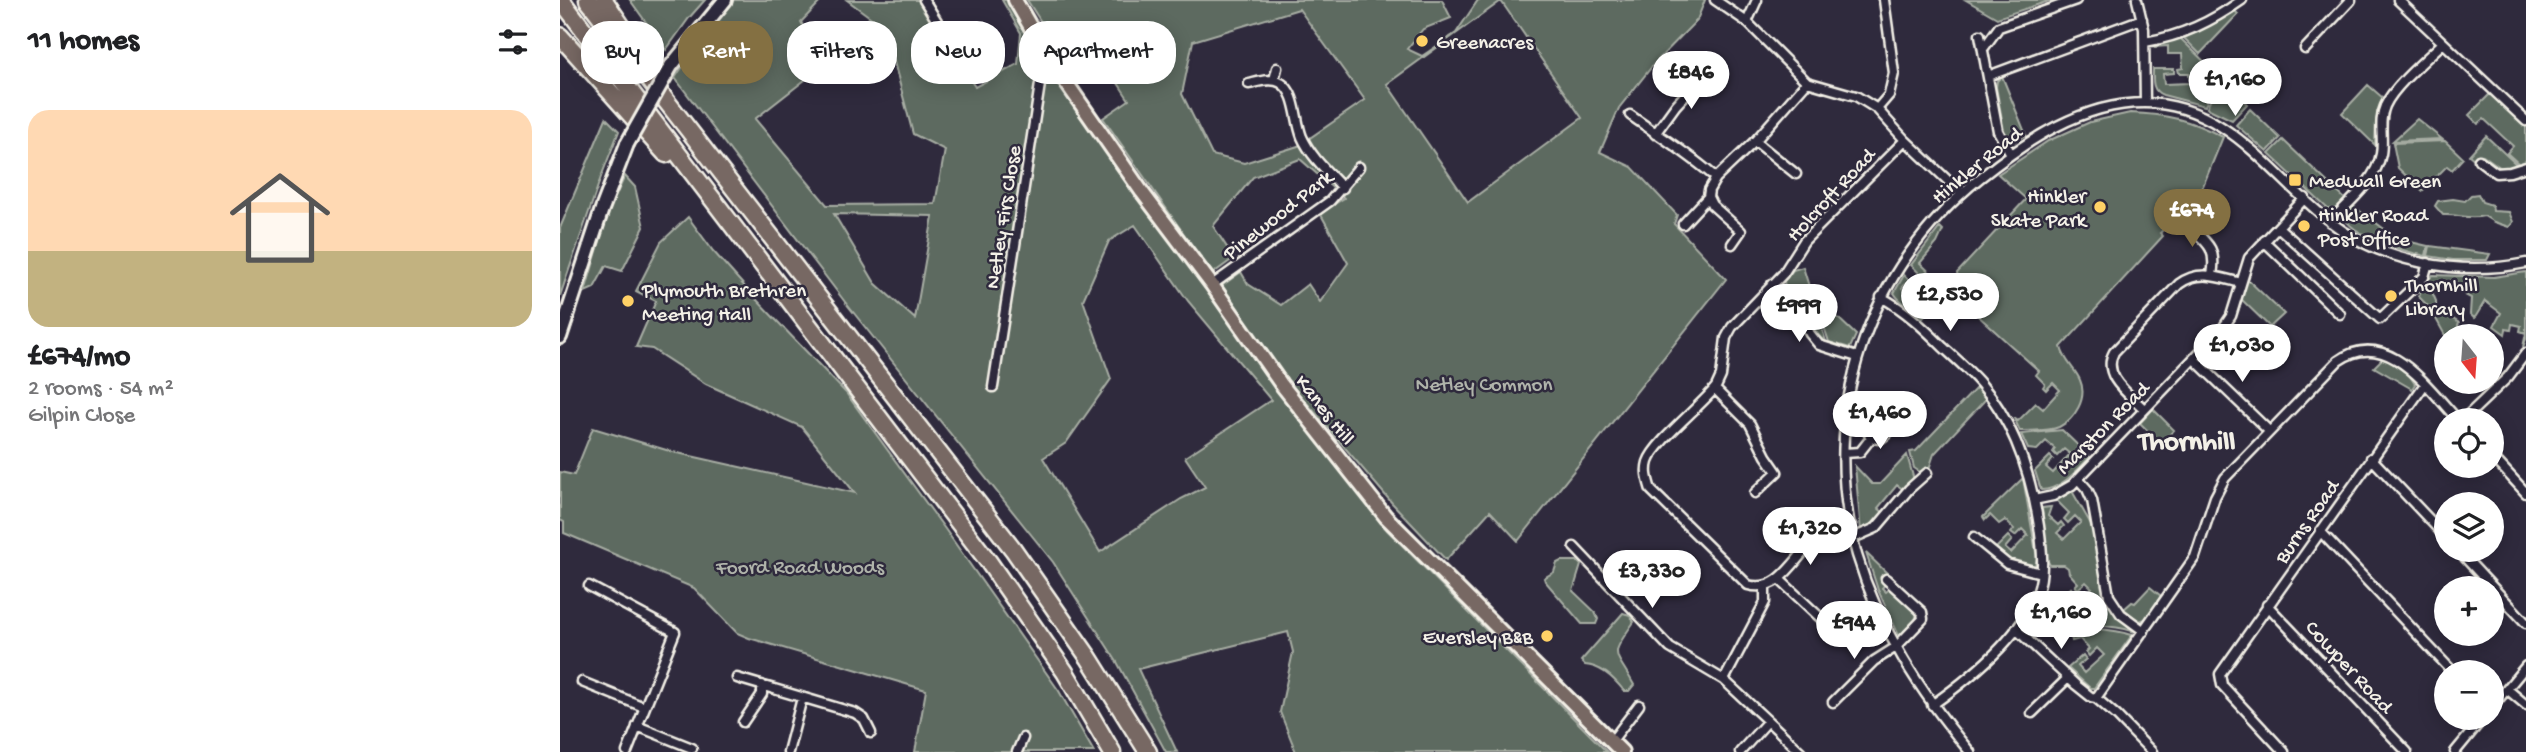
<!DOCTYPE html>
<html lang="en">
<head>
<meta charset="utf-8">
<style>
	body { margin:0; font-family:"Gochi Hand",sans-serif; background:#f2f2f2; color:#202124; height:100vh; display:flex; flex-direction:column; font-size:26px; white-space:nowrap }
	* { box-sizing:border-box; margin:0 }
	p { font-size:23px; color:#757577 }
	.icon { flex:none; width:38px; height:38px; fill:none; stroke:currentColor; stroke-width:2; stroke-linecap:round; stroke-linejoin:round }
	.map { position:relative; flex:1; overflow:hidden }
	.details { display:flex; flex-direction:column; background:#fff; width:560px }
	.details>* { flex:none }
	.banner { position:absolute; left:21px; top:21px; width:665px; height:63px; display:flex; gap:14px }
	.needle { width:46px; rotate:163deg }
	.tools { position:absolute; left:1874px; top:324px; display:grid; gap:14px }
	.tools a { display:grid; place-items:center; width:70px; height:70px; border-radius:50%; background:#fff; box-shadow:0 4px 18px #0003; font-size:35px }
	.price { position:absolute; translate:-50% -60px; padding:0 16px; border-radius:24px; background:#fff; color:#222; font-size:23px; line-height:46px; filter:drop-shadow(0 2px 4px #0008) }
	.price::after { content:''; position:absolute; left:50%; top:42px; width:21px; height:16px; margin-left:-10px; background:inherit; clip-path:polygon(0 0,100% 0,50% 100%) }
	.price.selected { background:#847042; color:#fff }
	ul { padding:0; list-style:none }
	li { display:grid; align-content:center; gap:14px; height:371px; padding:0 28px }
	li+li { border-top:2px solid #e0e0e0 }
	li span { display:grid; place-items:center; height:217px; border-radius:21px; color:#555 }
	li>.icon { margin-inline-start:auto }
	span .icon { width:126px; height:126px; fill:#fffc; stroke-width:1 }
	li b { font-size:30px }
	h2 { display:flex; justify-content:space-between; align-items:center; height:84px; padding:0 28px; font-size:30px }
	.chip { padding:0 24px; border-radius:28px; background:#fff; box-shadow:0 4px 18px #0003; font-size:24px; line-height:63px }
	.chip.selected { background:#847042; color:#fff }
	main { display:flex; flex:1; min-height:0 }
	.map>svg:first-child { display:block }
	.green { fill:#5d6a60; stroke:#a8aea4; stroke-width:2; fill-rule:evenodd }
	.lines { fill:none; stroke-linecap:round; stroke-linejoin:round }
	.minor-casing { stroke:#f4f1e8; stroke-width:13 }
	.secondary-casing { stroke:#f4f1e8; stroke-width:18 }
	.primary-casing { stroke:#f4f1e8; stroke-width:18 }
	.motorway-casing { stroke:#f4f1e8; stroke-width:21 }
	.minor { stroke:#2f2a3d; stroke-width:8 }
	.secondary { stroke:#2f2a3d; stroke-width:12 }
	.primary { stroke:#776864; stroke-width:12 }
	.motorway { stroke:#776864; stroke-width:16 }
	.secondary-bridge-casing { stroke:#f4f1e8; stroke-width:18; stroke-linecap:butt }
	.secondary-bridge { stroke:#2f2a3d; stroke-width:12 }
	.poi-dot { fill:#ffd166; stroke:#2f2a3d; stroke-width:2.5 }
	.labels { text-anchor:middle; stroke-width:5; stroke-linejoin:round; paint-order:stroke }
	.poi-label { font-size:21px; fill:#f4f1e8; stroke:#2f2a3d; text-anchor:start }
	.street-label { font-size:21px; fill:#f4f1e8; stroke:#2f2a3d }
	.park-label { font-size:21px; fill:#b0b4ab; stroke:#2f2a3d }
	.district-label { font-size:28px; font-weight:bold; fill:#f4f1e8; stroke:#2f2a3d }
</style>
</head>
<body>
<main>
<section class="details">
<h2>11 homes<svg class="icon" aria-label="filters" viewBox="0 0 24 24"><path d="M4 7h16M4 17h16"/><circle cx="9" cy="7" r="2"/><circle cx="15" cy="17" r="2"/></svg></h2>
<ul>
<li><span style="background:linear-gradient(#ffd9b3 65%,#c2b280 0)"><svg class="icon" aria-label="home" viewBox="0 0 24 24"><path d="M3 11l9-7 9 7M6 9v11h12V9"/></svg></span><div><b>£674/mo</b><p>2 rooms · 54 m²</p><p>Gilpin Close</p></div></li>
</ul>
</section>
<div class="map">
<svg width="1966" height="752" viewBox="0 0 1966 752">
	<rect width="100%" height="100%" fill="#2f2a3d"/>
	<filter id="ink" filterUnits="userSpaceOnUse"><feTurbulence type="fractalNoise" baseFrequency=".0143" numOctaves="2"/><feDisplacementMap in="SourceGraphic" scale="14" xChannelSelector="R" yChannelSelector="G"/><feConvolveMatrix kernelMatrix="1 2 1 2 8 2 1 2 1" color-interpolation-filters="sRGB"/></filter>
	<g filter="url(#ink)">
		<path class="green" d="M70,0H145L129,18L106,50Z
			M173,0H262L241,22L264,65L195,119L267,205L375,204L385,150L353,134L325,28L287,0H359L415,87L458,64L461,33L442,0H449L544,146L647,290L747,427L827,530L1047,752H736L720,712L733,652L728,632L578,669L617,752H606L557,662L493,562L285,302L115,78L139,42ZM274,214L373,216L355,319L315,283ZM575,225L628,301L711,400L625,457L645,487L621,499L540,552L483,458L506,443L551,379L523,300L549,241Z
			M467,0H882L891,18L863,29L847,49L862,56L896,33L918,0H1145L1137,20L1094,64L1059,108L1040,152L1072,167L1117,215L1114,224L1166,279L958,541L930,511L886,560L832,503L729,382L660,287L681,272L688,284L721,305L748,284L760,302L788,263L760,213L784,198L740,159L693,177L653,226L674,258L652,274L543,118L569,100L543,60L515,75ZM941,1L1022,118L908,202L827,84ZM739,9L805,100L738,146L684,163L652,155L622,94L633,41Z
			M1406,0H1492L1437,18Z
			M1674,10L1678,14L1640,54L1624,38L1647,27Z
			M1620,38L1657,74L1645,106L1603,95C1591,91 1593,79 1593,69H1614V73L1603,74L1604,84L1630,83L1629,73H1619L1618,69L1623,68L1622,54H1608V46L1595,47L1596,44Z
			M1442,76L1466,135L1451,143L1445,136L1436,87L1437,81Z
			M1659,77L1687,104L1672,120L1647,108Z
			M1808,85L1823,98L1816,120L1815,145L1782,113Z
			M1931,93L1966,126V163L1960,165L1947,153L1953,146L1924,119L1918,124L1909,115Z
			M1690,109L1720,138L1707,152L1676,125Z
			M1570,113C1607,114 1630,120 1663,137L1641,191L1600,233L1603,236L1501,347C1504,361 1515,368 1520,380C1528,398 1515,419 1499,427C1488,432 1472,430 1460,431L1454,418L1458,421L1476,403L1483,409L1500,390L1493,383L1486,390L1483,387L1485,384L1476,375L1479,371L1395,295L1399,284L1397,273L1466,199L1438,174L1488,141L1530,122Z
			M46,118L59,131L41,177L0,296V228Z
			M1857,119L1882,139L1833,141Z
			M1926,136L1958,166L1941,168L1923,155L1916,161L1909,155Z
			M1723,140L1785,199L1776,209H1768L1709,154Z
			M1885,141L1903,158L1892,170L1887,166L1862,191L1838,168L1833,143Z
			M65,176L75,187L84,227L62,271L46,266L34,288L25,292L49,210Z
			M1918,194L1922,202L1932,205L1933,211L1949,212L1953,222L1949,227L1934,222L1924,216C1908,220 1899,214 1883,215L1875,206L1878,201L1893,199L1905,201L1911,195Z
			M1793,206L1838,239L1868,246L1866,256C1846,252 1790,236 1784,216Z
			M128,217L153,251L195,298L286,393L385,529L499,691L534,752H355L366,690L189,638L177,633L134,588L4,533V522L0,520V472L14,475L33,428L113,452L295,493L242,427L146,384L92,349L76,347L96,301L76,291L101,242Z
			M1380,227L1383,230L1377,243L1360,263L1384,286L1388,282L1390,284L1389,292L1384,287L1378,292L1380,285L1372,276L1367,281L1351,265Z
			M1870,246L1930,254L1927,260H1893L1868,256Z
			M1243,267L1266,342C1255,335 1254,325 1247,314C1241,304 1234,296 1225,288L1224,281L1233,270Z
			M1966,272V339L1963,347L1966,333L1960,331L1961,326L1952,324L1951,330L1946,329L1945,334L1934,326L1941,313L1925,301L1916,316L1914,318L1910,314L1911,298L1905,295L1902,286H1896L1889,292L1882,287L1872,292L1876,301V310L1885,312L1887,315L1899,323L1898,326L1905,336L1886,337L1870,308L1859,297L1862,285L1873,275L1934,277Z
			M1344,275L1349,280L1342,288L1346,292L1349,289L1356,295L1360,291L1370,300L1362,309L1367,313L1362,318C1354,310 1340,303 1334,293Z
			M1687,279L1724,314L1710,327L1681,299Z
			M1254,295L1296,335L1290,348L1269,342Z
			M1824,357L1849,375L1855,384L1852,389L1814,367Z
			M1417,387L1426,399L1374,454L1369,469L1360,472L1354,468L1350,452L1356,451Z
			M1593,409L1614,430L1601,444L1580,423Z
			M1502,430L1530,457C1516,471 1501,490 1481,490L1475,471L1490,456L1493,459L1486,467L1493,473L1510,454L1504,449L1497,456L1493,452L1495,449L1486,441L1477,450L1468,449L1461,434Z
			M1347,455L1354,480L1344,490L1337,485L1318,508L1325,514L1317,524L1301,532L1295,466L1312,484H1320Z
			M1463,478L1477,558L1475,566L1455,563L1435,549L1448,536L1452,540L1445,548L1451,553L1468,535L1462,529L1455,536L1451,533L1454,529L1445,520L1439,524L1430,515L1425,520L1423,517Z
			M1512,491L1532,526L1544,593L1549,604L1572,631C1551,624 1530,627 1509,623L1507,617L1487,622L1481,597L1483,591L1500,598L1511,588L1515,592L1508,599L1514,605L1532,588L1526,582L1518,589L1515,586L1518,583L1509,573L1508,568L1504,565H1490L1487,560L1482,508L1491,507L1488,516L1498,525L1501,522L1504,526L1497,533L1504,539L1521,522L1515,516L1508,523L1504,519L1509,513L1496,500Z
			M1306,553L1329,575L1324,580L1327,582L1322,588L1326,592L1332,587L1357,610L1355,623L1340,638L1318,590Z
			M1001,561H1017L1021,565L1013,591L1035,612L1038,619L1036,624H1022L985,581L984,578L994,572L997,563Z
			M1590,587L1601,596L1586,619L1579,621L1564,609L1572,602L1575,603Z
			M1063,613L1070,615L1074,622C1048,658 1055,650 1074,685L1069,691H1064C1053,677 1041,666 1025,665L1021,661Z
			M1508,626C1530,630 1552,628 1572,635L1534,688H1530L1508,668L1523,655L1526,659L1518,666L1524,673L1544,655L1537,648L1529,656L1526,652L1529,649L1520,639L1512,641Z"/>
		<g class="lines">
			<defs>
				<path id="minor" d="M364,0L407,70
					M1155,0L1187,22L1247,82L1296,96L1317,109L1345,140L1401,193
					M1577,0L1584,29L1585,103
					M1838,0L1966,121
					M1187,22L1197,0
					M1420,35L1438,131L1451,154
					M1585,42C1622,36 1651,22 1682,0
					M1423,49L1439,27L1516,0
					M1745,49L1791,0
					M1428,76L1582,19
					M714,80L717,68
					M689,84C698,82 712,77 721,83C737,93 735,120 742,137C751,157 768,172 783,188
					M1317,109L1329,95L1334,73L1324,0
					M1070,115C1099,136 1130,154 1156,178
					M1095,134L1116,105L1147,71
					M1195,141L1236,174
					M1919,160L1936,173L1950,172L1966,167
					M1148,197L1152,205L1181,231L1172,244
					M1623,220C1643,241 1658,244 1652,275
					M1770,222C1788,203 1816,181 1821,154C1824,139 1818,121 1825,106C1833,87 1867,58 1883,43
					M1123,224L1148,197L1149,190L1156,178L1195,141L1247,82
					M1718,227L1820,319L1864,277L1868,263
					M1704,241L1780,314
					M1212,284L1239,312L1250,334L1259,345L1297,357
					M652,285L770,201L799,167
					M1321,297C1345,310 1364,328 1383,347C1396,359 1410,371 1421,384C1455,424 1471,475 1479,526C1482,548 1485,572 1477,594C1460,638 1409,679 1372,705
					M1634,359L1709,431
					M433,387L485,52
					M1155,389L1190,424L1206,456L1217,472L1195,493
					M1584,409C1569,394 1541,376 1554,352L1619,284C1639,269 1658,277 1681,283
					M1903,420L1948,377L1966,353
					M1311,438L1320,439L1328,433
					M1285,453L1300,452L1311,438L1301,419
					M1932,456L1966,493
					M1811,458L1886,537
					M1518,479L1527,489L1532,500L1549,596L1561,614L1584,631
					M1474,500L1493,496L1512,485L1663,328L1671,316L1689,258L1745,198
					M1291,525C1282,527 1272,527 1264,532C1238,548 1224,595 1188,585L1091,490C1088,480 1085,472 1088,462C1094,443 1142,405 1156,387L1161,376L1166,338L1172,327L1223,274L1244,241L1345,140
					M1760,531L1893,672
					M1414,537L1447,564L1481,573
					M1293,538L1316,528L1349,489L1367,473
					M1014,547L1110,648L1164,680L1241,752
					M1898,550L1966,623
					M1219,579L1266,623
					M29,586L115,632L67,752
					M1707,605L1847,752
					M1456,629L1516,685L1531,697L1536,698L1557,716L1592,752
					M177,678L295,713L304,719L311,733
					M1164,680L1205,602V586
					M22,682L84,707
					M1947,689L1966,705
					M1536,698L1635,557L1655,497L1665,478L1778,361C1827,326 1868,388 1898,420
					M1273,702L1314,661L1336,647L1363,619L1362,612L1326,579
					M1932,707L1966,666
					M1472,713L1508,678
					M183,722L202,694V685
					M77,726L132,748
					M1051,742L1079,705
					M228,752L242,698
					M457,752L463,738
					M1180,752L1208,721
					M1410,752C1361,693 1319,629 1297,555C1257,414 1307,269 1420,178C1466,141 1522,103 1584,103C1669,103 1712,178 1772,223C1825,264 1901,276 1966,263
					M1724,752L1662,685L1660,674L1865,384
					M1895,752L1923,718"/>
				<path id="secondary" d="M111,66L165,0
					M0,337L42,209L67,144"/>
				<path id="primary" d="M455,0L485,52L582,192L652,285L721,384L826,517L1062,752"/>
				<path id="motorway" d="M1,0L428,561L505,672L552,752
					M28,0L453,549L529,658L588,752
					M44,0L71,40
					M0,36L106,154"/>
			</defs>
			<use href="#minor" class="minor-casing"/>
			<use href="#secondary" class="secondary-casing"/>
			<use href="#primary" class="primary-casing"/>
			<use href="#motorway" class="motorway-casing"/>
			<use href="#minor" class="minor"/>
			<use href="#secondary" class="secondary"/>
			<use href="#primary" class="primary"/>
			<use href="#motorway" class="motorway"/>
			<defs>
				<path id="secondary-bridge" d="M67,144L111,66"/>
			</defs>
			<use href="#secondary-bridge" class="secondary-bridge-casing"/>
			<use href="#secondary-bridge" class="secondary-bridge"/>
		</g>
	</g>
	<g class="poi-dot">
		<circle cx="862" cy="41" r="7"/>
		<rect x="1728" y="173" width="14" height="14" rx="3.5"/>
		<circle cx="1540" cy="207" r="7"/>
		<circle cx="1744" cy="226" r="7"/>
		<circle cx="1831" cy="296" r="7"/>
		<circle cx="68" cy="301" r="7"/>
		<circle cx="987" cy="636" r="7"/>
	</g>
	<g class="labels">
		<g class="poi-label">
			<text x="876" y="48">Greenacres</text>
			<text x="1749" y="187">Medwall Green</text>
			<text x="1526" y="202" text-anchor="end">Hinkler<tspan x="1526" dy="24">Skate Park</tspan></text>
			<text x="1758" y="221">Hinkler Road<tspan x="1758" dy="24">Post Office</tspan></text>
			<text x="1845" y="291">Thornhill<tspan x="1845" dy="24">Library</tspan></text>
			<text x="82" y="296">Plymouth Brethren<tspan x="82" dy="24">Meeting Hall</tspan></text>
			<text x="973" y="643" text-anchor="end">Eversley B&amp;B</text>
		</g>
		<g class="street-label">
			<text transform="translate(1416 164) rotate(-39)" y="7">Hinkler Road</text>
			<text transform="translate(1270 194) rotate(-47)" y="7">Holcroft Road</text>
			<text transform="translate(717 214) rotate(-38)" y="7">Pinewood Park</text>
			<text transform="translate(442 217) rotate(-81)" y="7">Netley Firs Close</text>
			<text transform="translate(766 409) rotate(52)" y="7">Kanes Hill</text>
			<text transform="translate(1542 427) rotate(-45)" y="7">Marston Road</text>
			<text transform="translate(1746 521) rotate(-55)" y="7">Burns Road</text>
			<text transform="translate(1790 666) rotate(47)" y="7">Cowper Road</text>
		</g>
		<g class="park-label">
			<text x="924" y="390">Netley Common</text>
			<text x="240" y="573">Foord Road Woods</text>
		</g>
		<g class="district-label">
			<text x="1627" y="449">Thornhill</text>
		</g>
	</g>
</svg>
<div class="tools">
<a><svg class="needle" viewBox="-14 -14 28 28"><path d="M0-13l5 13h-10z" fill="#e53935"/><path d="M0 13l5-13h-10z" fill="#757577"/></svg></a>
<a><svg class="icon" aria-label="locate" viewBox="0 0 24 24"><circle cx="12" cy="12" r="6"/><path d="M12 2v4M12 18v4M2 12h4M18 12h4"/></svg></a>
<a><svg class="icon" aria-label="layers" viewBox="0 0 24 24"><path d="M12 4l9 5-9 5-9-5zM3 14l9 5 9-5"/></svg></a>
<a>+</a>
<a>−</a>
</div>
<b class="price" style="left:1131px;top:111px">£846</b>
<b class="price" style="left:1675px;top:118px">£1,160</b>
<b class="price selected" style="left:1632px;top:249px">£674</b>
<b class="price" style="left:1390px;top:333px">£2,530</b>
<b class="price" style="left:1239px;top:344px">£999</b>
<b class="price" style="left:1682px;top:384px">£1,030</b>
<b class="price" style="left:1320px;top:451px">£1,460</b>
<b class="price" style="left:1250px;top:567px">£1,320</b>
<b class="price" style="left:1092px;top:610px">£3,330</b>
<b class="price" style="left:1501px;top:651px">£1,160</b>
<b class="price" style="left:1294px;top:661px">£944</b>
<div class="banner">
<a class="chip">Buy</a>
<a class="chip selected">Rent</a>
<a class="chip">Filters</a>
<a class="chip">New</a>
<a class="chip">Apartment</a>
</div>
</div>
</main>
</body>
</html>
